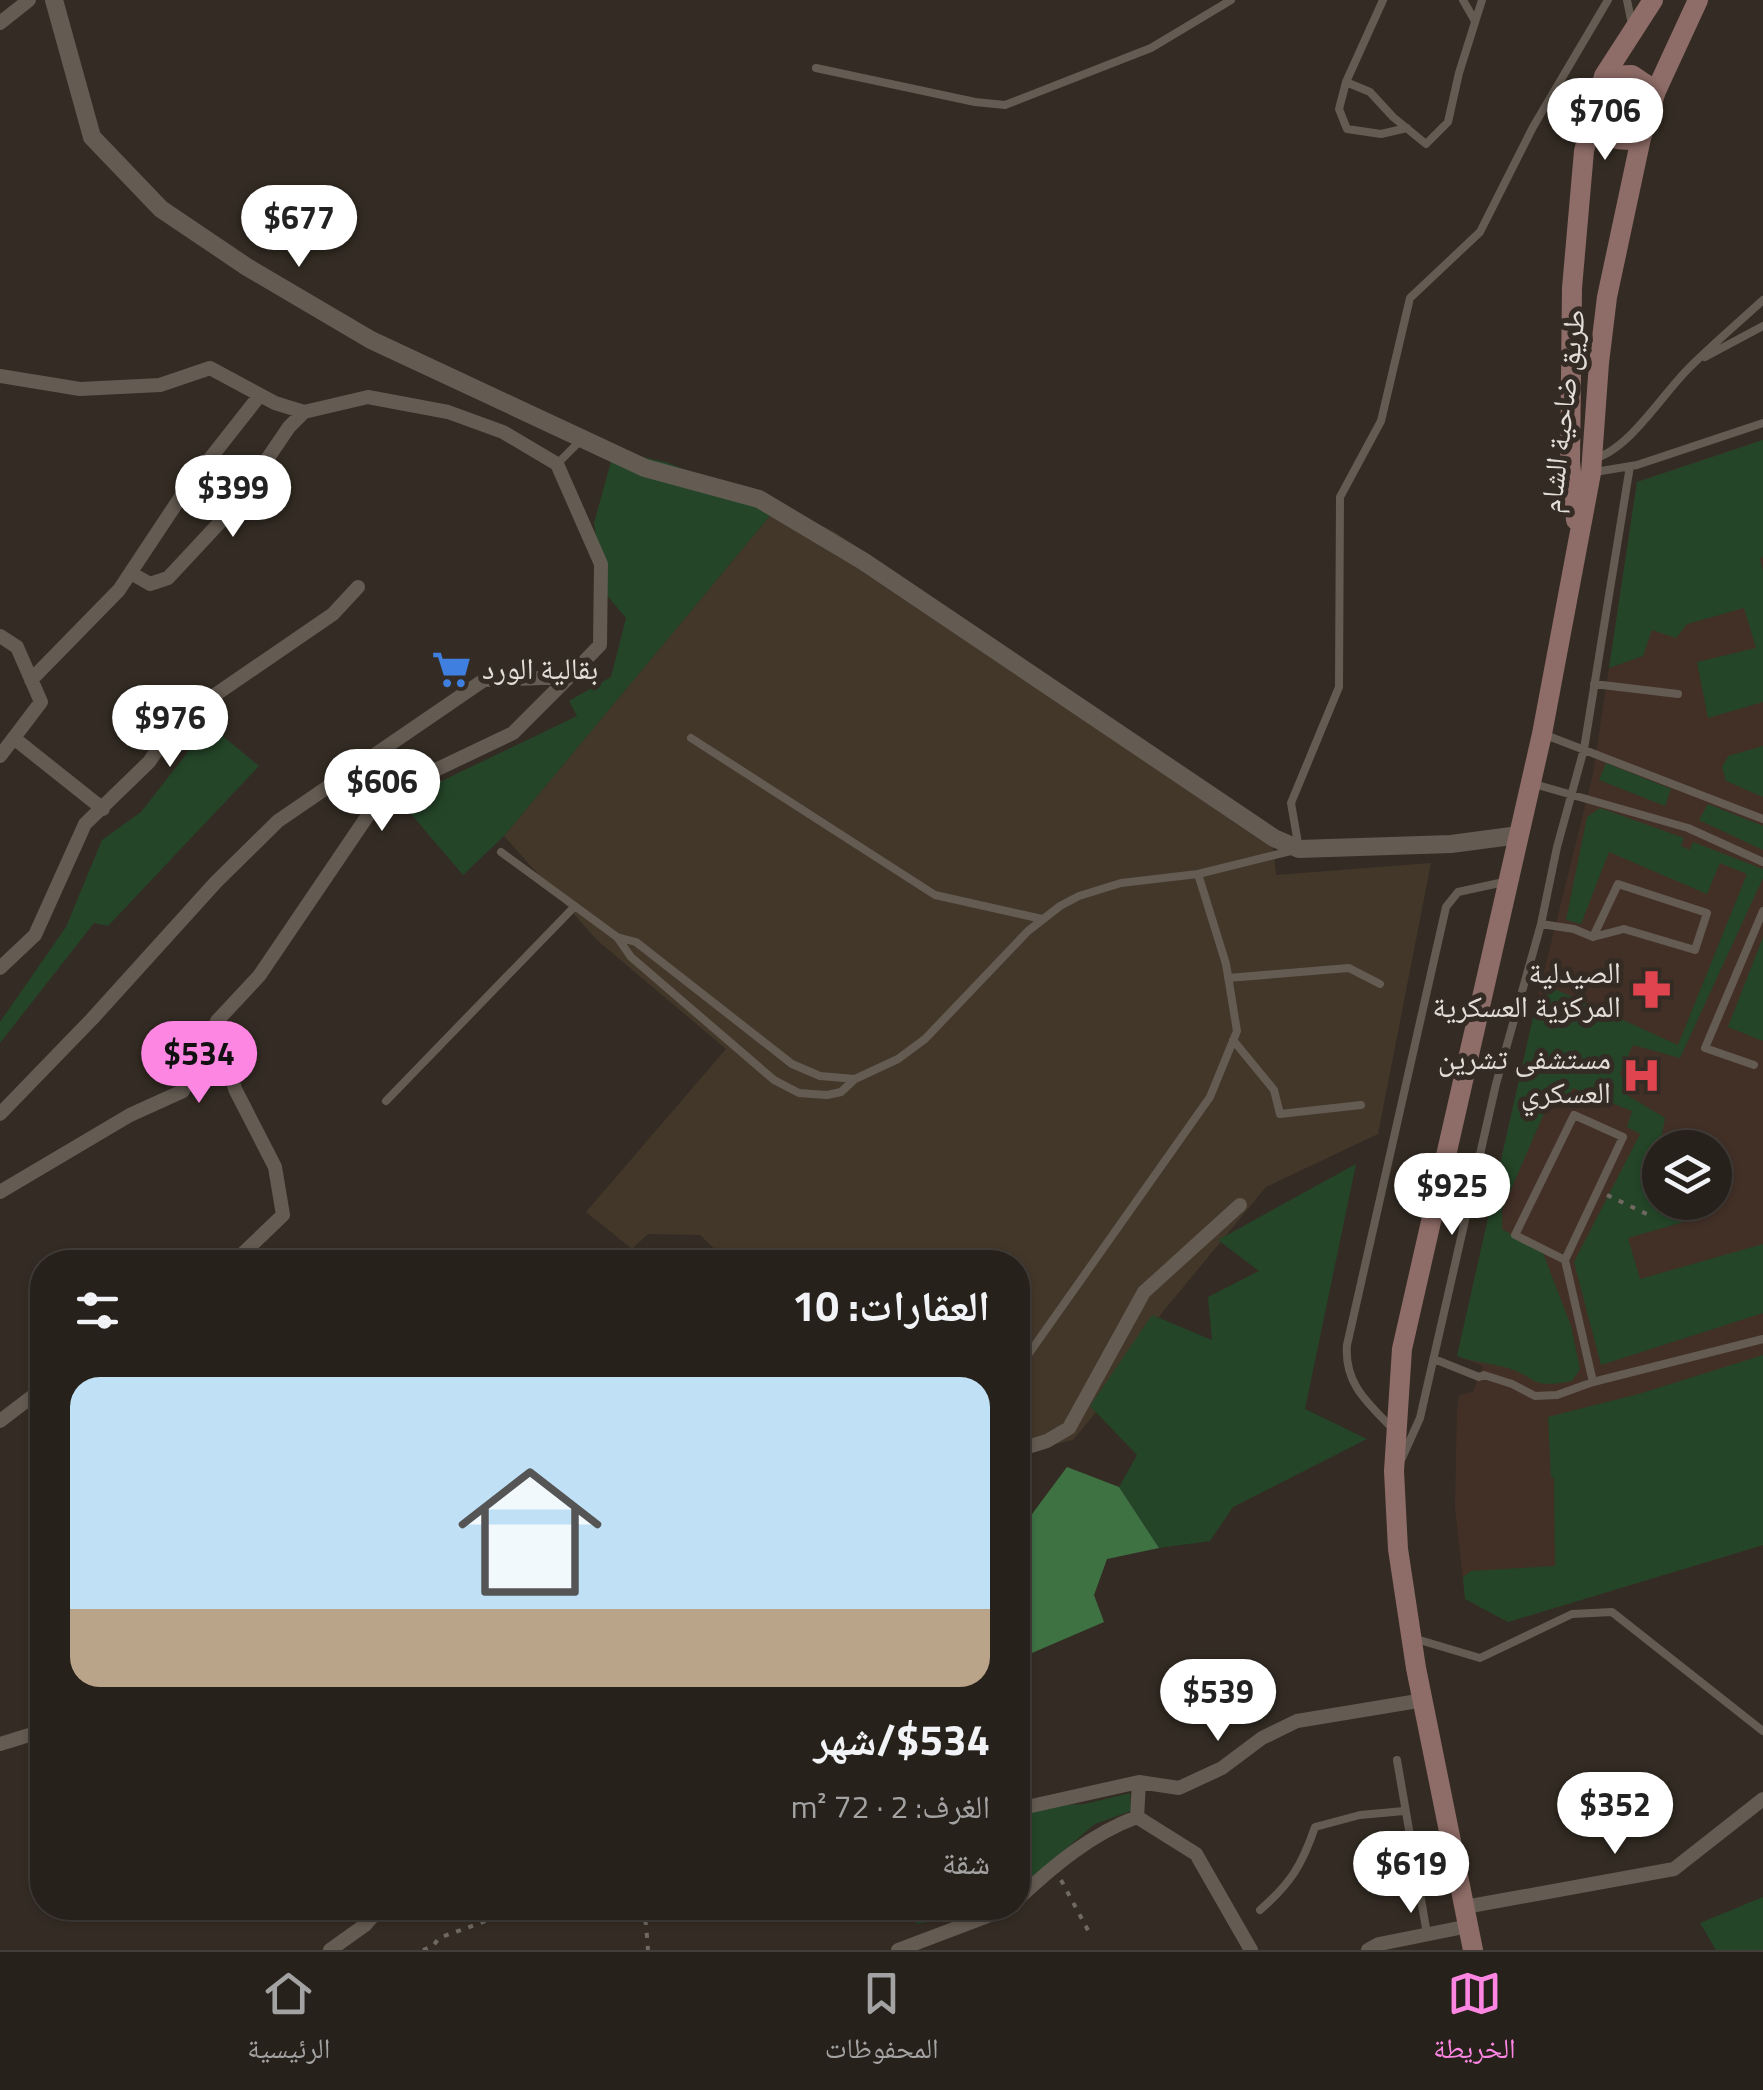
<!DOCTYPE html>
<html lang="ar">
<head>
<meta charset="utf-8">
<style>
	body { margin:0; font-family:"Titillium Web","Noto Naskh Arabic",sans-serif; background:#332e28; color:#f1f3f6; direction:rtl; height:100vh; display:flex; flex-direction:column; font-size:38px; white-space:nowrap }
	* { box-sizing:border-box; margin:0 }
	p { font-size:32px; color:#a4a3a3 }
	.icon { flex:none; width:55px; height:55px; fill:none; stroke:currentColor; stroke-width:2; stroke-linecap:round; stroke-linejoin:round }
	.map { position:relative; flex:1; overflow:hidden; direction:ltr }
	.panel { position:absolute; left:30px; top:1250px; width:1000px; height:670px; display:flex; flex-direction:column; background:#27211b; border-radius:40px; box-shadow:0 2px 8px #0004,0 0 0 2px #433e3a; direction:rtl }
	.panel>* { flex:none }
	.fabs { position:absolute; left:1642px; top:1130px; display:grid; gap:20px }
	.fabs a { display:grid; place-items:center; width:90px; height:90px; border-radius:50%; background:#27211b; box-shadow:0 2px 8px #0004,0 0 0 2px #433e3a; font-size:50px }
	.price { position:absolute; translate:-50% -85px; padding:0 22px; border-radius:35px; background:#fff; color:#222; font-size:32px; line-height:65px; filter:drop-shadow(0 2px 5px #0008) }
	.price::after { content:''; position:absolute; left:50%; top:60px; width:30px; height:22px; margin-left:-15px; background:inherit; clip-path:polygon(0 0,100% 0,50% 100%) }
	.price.selected { background:#fd86e2; color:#111 }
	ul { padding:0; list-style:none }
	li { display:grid; align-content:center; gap:20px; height:530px; padding:0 40px }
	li+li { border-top:2px solid #433e3a }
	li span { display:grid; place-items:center; height:310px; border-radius:30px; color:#555 }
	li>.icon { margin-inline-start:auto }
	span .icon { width:180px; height:180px; fill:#fffc; stroke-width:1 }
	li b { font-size:42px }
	h2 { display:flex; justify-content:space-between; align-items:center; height:120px; padding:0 40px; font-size:42px }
	.tabs { display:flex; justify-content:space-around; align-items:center; height:140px; border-top:2px solid #433e3a; background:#27211b; font-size:28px; color:#a4a3a3 }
	.tabs a { display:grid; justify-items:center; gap:5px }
	.tabs .selected { color:#fd86e2 }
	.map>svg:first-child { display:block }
	.built { fill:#43372a }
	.medical { fill:#423027; fill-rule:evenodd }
	.green { fill:#244528 }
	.forest { fill:#3e7243 }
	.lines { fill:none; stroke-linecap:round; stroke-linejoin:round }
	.path { stroke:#706962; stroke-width:4; stroke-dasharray:5 8; stroke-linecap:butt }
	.service { stroke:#645b52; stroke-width:8 }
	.minor { stroke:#645b52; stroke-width:14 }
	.tertiary { stroke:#645b52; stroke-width:18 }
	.secondary { stroke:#8e6c67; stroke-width:20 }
	.labels { text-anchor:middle; stroke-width:10; stroke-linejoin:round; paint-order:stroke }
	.street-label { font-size:30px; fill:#e3ddd8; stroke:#342c24 }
	.poi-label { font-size:30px; fill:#e3ddd8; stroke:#342c24; text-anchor:end }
</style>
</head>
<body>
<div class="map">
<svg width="1763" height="1950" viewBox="0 0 1763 1950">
	<rect width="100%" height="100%" fill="#342c24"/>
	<path class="built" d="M779,505L835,532L1272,836L1276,875L1431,863L1378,1134L1266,1187L1161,1314L1102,1405L1073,1440L1018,1452V1262H728L700,1235L648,1234L632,1249L586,1212L726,1049L598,941L504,836Z"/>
	<path class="medical" d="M1763,440V1545L1508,1622L1465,1599L1455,1507L1457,1411L1459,1395L1473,1392L1483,1366L1457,1356L1536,1004L1593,774L1637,482ZM1660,1148H1715V1202H1660Z"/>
	<path class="green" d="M1763,440V557L1760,558L1763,572V702L1708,718L1697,662L1756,648L1744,608L1687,624L1676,638L1652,630L1643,656L1609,668L1637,482Z
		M614,451L665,462L779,505L504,836L463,875L400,801L577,716L569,701L611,677L626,618L604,592L594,523Z
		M209,725L259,766L108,926L94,923L0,1043V1022L66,927L102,840L141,812Z
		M1763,746V797L1726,781L1722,767L1728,756Z
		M1606,763L1671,789L1665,806L1599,780Z
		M1708,804L1763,826V850L1699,820Z
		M1600,808L1684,838L1681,846L1690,850L1693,842L1763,869V878L1680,1058L1633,1045L1620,1073L1626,1087L1622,1092L1665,1118L1652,1188L1660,1192V1202L1683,1203L1691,1206L1694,1219L1628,1238L1640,1279L1763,1244V1313L1601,1365L1574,1262L1640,1134L1627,1127L1632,1111L1573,1088L1565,1101L1552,1095L1502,1210V1229L1543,1253L1571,1326L1580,1369L1572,1381C1526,1390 1539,1376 1504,1367C1488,1363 1473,1362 1457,1356L1536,1004L1555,989L1678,1045L1747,874L1720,863L1707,894L1609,852L1581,924L1566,920L1587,817Z
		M1763,937V1041L1728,1027Z
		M1356,1164L1305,1409L1367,1439L1233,1507L1210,1541L1159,1548L1119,1487L1137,1455L1090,1406L1152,1315L1212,1340L1208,1297L1259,1271L1218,1240Z
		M1763,1355V1545L1508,1622L1465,1599L1463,1577L1471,1571L1555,1566L1554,1478L1551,1477L1548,1417L1642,1393Z
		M1130,1793L1131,1811L1095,1824L1018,1889V1814L1028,1807L1085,1804Z
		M1763,1897V1950H1716L1700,1923Z
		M912,1908H987L975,1914L917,1924Z"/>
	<path class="forest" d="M1067,1467L1119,1487L1159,1548L1107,1559L1094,1595L1104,1622L1018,1659V1533Z"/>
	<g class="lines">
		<path class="path" d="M1607,1195L1653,1217
			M1061,1880L1090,1934
			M640,1908L646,1924L648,1950
			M423,1950L433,1946L439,1938L521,1908"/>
		<path class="service" d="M1383,0L1346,82L1370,92L1393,117L1426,144L1448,122L1459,73L1482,0
			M1463,0L1475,21
			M1627,0L1632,25
			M816,68L975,102L1005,105L1151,48L1231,0
			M1346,82L1339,109L1347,129L1381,134L1407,128
			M1705,357L1763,326
			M1593,459C1629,450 1661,396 1688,369C1712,345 1738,323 1763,300
			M557,464L581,440
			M1595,472L1637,465L1763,423
			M1594,684L1678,694
			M1543,734L1763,819
			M691,738L935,895L1042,919
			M1534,784L1688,828L1763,862
			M501,852L617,937L631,957L774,1080L799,1093L827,1095L841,1092L855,1079L898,1059L925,1039L1028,931L1060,906L1079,896L1121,883L1198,874L1299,849L1291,803L1339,687L1340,497L1381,421L1410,298L1480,232L1533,127L1608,0
			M1541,924L1574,929L1593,937L1624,929L1695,950L1707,913L1618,884L1593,937
			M617,937L636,942L792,1064L820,1076L855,1079
			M1228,978L1349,968L1380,984
			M1233,1040L1274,1090L1280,1114L1361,1105
			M1754,1065L1705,1048L1763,911
			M386,1101L575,906
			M1565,1260L1515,1235L1574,1115L1623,1137L1565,1260L1593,1382
			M1434,1359L1479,1377L1484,1375L1512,1384L1535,1396L1557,1395L1593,1382L1763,1339
			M1018,1369L1210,1097L1237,1031L1226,964L1198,874
			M1393,1429C1368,1403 1344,1384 1347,1345L1446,907L1458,892L1504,882
			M1402,1458L1420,1418L1496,1084L1541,924L1557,847L1584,749L1630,466
			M1416,1639L1480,1658L1572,1614L1612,1612L1763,1731
			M1397,1760L1427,1934
			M1260,1910C1291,1883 1302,1865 1315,1827L1360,1815L1404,1811"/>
		<path class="minor" d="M0,23L29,0
			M0,376L80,389L160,385L210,368L275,403L304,412L368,397L448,412L503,432L557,464L601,564L600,645L569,677L484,680L278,821L216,882L92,1019L0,1114
			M131,573L150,584L168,578L236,505L289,427L304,412
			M0,636L17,647L41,702L0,756
			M31,680L119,590L186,489L260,395
			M15,739L103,809
			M0,968L35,935L85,824L149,762L177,721L333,614L358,587
			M217,1021L259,976L381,796L513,733L569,677
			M0,1192L130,1115L183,1091L217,1021L235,1089L275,1167L283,1215L234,1262
			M0,1421L42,1389
			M1018,1450L1047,1441L1069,1428L1144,1292L1240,1205
			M0,1744L42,1731
			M1018,1809L1139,1782L1179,1788L1222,1768L1262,1738L1297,1721L1424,1700
			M1137,1817L1196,1854L1251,1950
			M1018,1899C1053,1866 1091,1834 1137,1817L1139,1782
			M1465,1907L1674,1869L1763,1799
			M330,1950L365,1925L380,1908
			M898,1950L1009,1908
			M1368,1950L1379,1944L1469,1926"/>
		<path class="tertiary" d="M54,0L92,137L161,209L247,267L371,340L645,468L759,499L863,561L1274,838L1299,849L1451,844L1519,835"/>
		<path class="secondary" d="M1604,76L1632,75L1656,91
			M1590,121C1605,138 1619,143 1641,138
			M1576,520L1570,462L1572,288L1584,151L1604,76L1653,0
			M1473,1950L1416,1668L1398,1549L1394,1471L1402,1349L1542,734L1591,473L1599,363L1607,297L1641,138L1656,91L1698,0"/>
	</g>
	<defs>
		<symbol id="supermarket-bare" viewBox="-9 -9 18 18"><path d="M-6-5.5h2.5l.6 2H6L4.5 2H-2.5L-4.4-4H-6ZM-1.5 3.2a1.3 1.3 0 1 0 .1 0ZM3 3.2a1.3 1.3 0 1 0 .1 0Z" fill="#3f7fe0" stroke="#342c24" stroke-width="2.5" paint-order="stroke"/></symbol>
		<symbol id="pharmacy-bare" viewBox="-9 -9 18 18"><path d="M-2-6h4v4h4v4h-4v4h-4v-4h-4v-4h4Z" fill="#e0444e" stroke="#342c24" stroke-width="2.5" paint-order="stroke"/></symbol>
		<symbol id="hospital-bare" viewBox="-9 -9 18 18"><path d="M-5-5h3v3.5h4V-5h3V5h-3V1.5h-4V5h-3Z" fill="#e0444e" stroke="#342c24" stroke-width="2.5" paint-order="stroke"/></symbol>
	</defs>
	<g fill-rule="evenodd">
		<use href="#supermarket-bare" x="424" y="642" width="55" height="55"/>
		<use href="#pharmacy-bare" x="1624" y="962" width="55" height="55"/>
		<use href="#hospital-bare" x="1614" y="1048" width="55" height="55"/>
	</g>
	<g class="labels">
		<g class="street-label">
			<text transform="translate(1563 411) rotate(-83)" y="10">طريق ضاحية الشام</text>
		</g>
		<g class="poi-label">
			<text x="482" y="679" text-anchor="start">بقالية الورد</text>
			<text x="1621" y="983">الصيدلية<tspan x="1621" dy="34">المركزية العسكرية</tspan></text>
			<text x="1611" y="1069">مستشفى تشرين<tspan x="1611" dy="34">العسكري</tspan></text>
		</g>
	</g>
</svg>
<div class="fabs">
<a><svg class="icon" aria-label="layers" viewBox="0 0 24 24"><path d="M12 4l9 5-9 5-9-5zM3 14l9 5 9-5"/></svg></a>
</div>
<b class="price" style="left:1605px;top:163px">$706</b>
<b class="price" style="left:299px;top:270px">$677</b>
<b class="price" style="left:233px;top:540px">$399</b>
<b class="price" style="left:170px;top:770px">$976</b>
<b class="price" style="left:382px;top:834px">$606</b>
<b class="price selected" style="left:199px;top:1106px">$534</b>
<b class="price" style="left:1452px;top:1238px">$925</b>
<b class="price" style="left:1218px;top:1744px">$539</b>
<b class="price" style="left:1615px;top:1857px">$352</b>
<b class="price" style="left:1411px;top:1916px">$619</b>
<section class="panel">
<h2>العقارات: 10<svg class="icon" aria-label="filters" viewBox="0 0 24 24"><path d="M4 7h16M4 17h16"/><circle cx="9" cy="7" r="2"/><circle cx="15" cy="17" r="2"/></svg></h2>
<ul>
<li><span style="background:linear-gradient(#bfe0f5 75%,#b9a48a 0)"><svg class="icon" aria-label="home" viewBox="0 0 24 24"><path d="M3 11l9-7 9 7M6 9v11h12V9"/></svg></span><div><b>$534/شهر</b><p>الغرف: 2 · 72 m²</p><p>شقة</p></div></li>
</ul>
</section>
</div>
<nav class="tabs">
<a class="selected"><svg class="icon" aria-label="map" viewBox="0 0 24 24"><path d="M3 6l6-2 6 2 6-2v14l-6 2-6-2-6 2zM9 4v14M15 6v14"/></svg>الخريطة</a>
<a><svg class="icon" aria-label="saved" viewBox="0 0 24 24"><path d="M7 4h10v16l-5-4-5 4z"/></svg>المحفوظات</a>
<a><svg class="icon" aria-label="home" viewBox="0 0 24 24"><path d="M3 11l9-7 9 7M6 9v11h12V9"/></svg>الرئيسية</a>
</nav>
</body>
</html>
